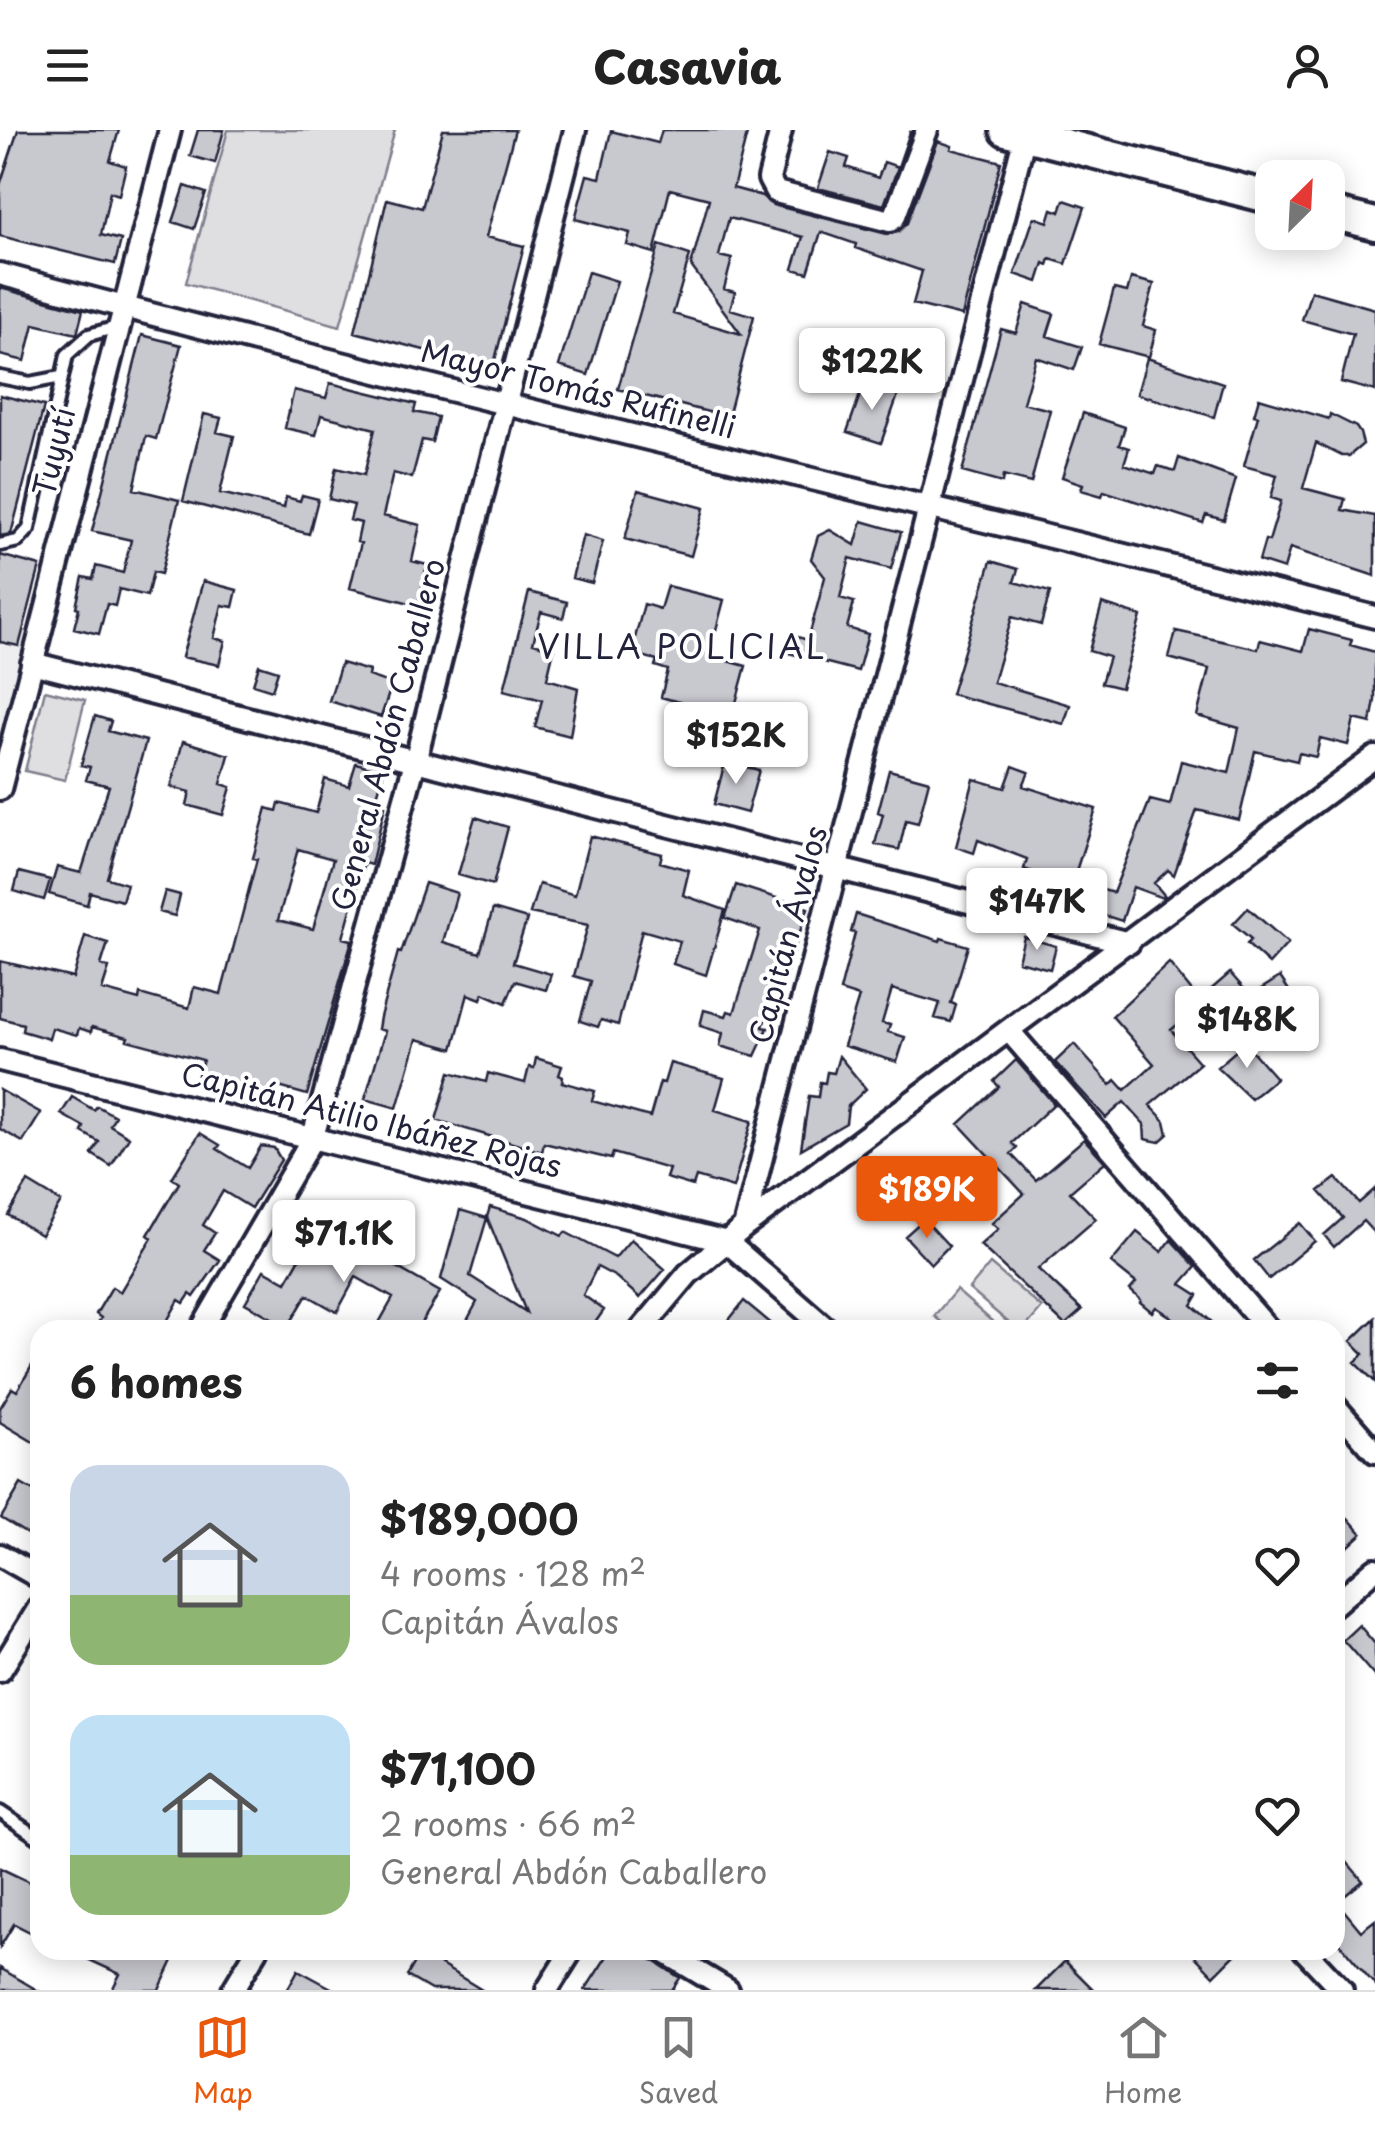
<!DOCTYPE html>
<html lang="en">
<head>
<meta charset="utf-8">
<style>
	body { margin:0; font-family:"Playpen Sans",sans-serif; background:#f6f6f6; color:#222; height:100vh; display:flex; flex-direction:column; font-size:38px; white-space:nowrap }
	* { box-sizing:border-box; margin:0 }
	p { font-size:32px; color:#767676 }
	.icon { flex:none; width:55px; height:55px; fill:none; stroke:currentColor; stroke-width:2; stroke-linecap:round; stroke-linejoin:round }
	.map { position:relative; flex:1; overflow:hidden }
	.details { position:absolute; left:30px; top:1190px; width:1315px; height:640px; display:flex; flex-direction:column; background:#fff; border-radius:30px; box-shadow:0 5px 25px #0003 }
	.details>* { flex:none }
	.needle { width:65px; rotate:24deg }
	.tools { position:absolute; left:1255px; top:30px; display:grid; gap:20px }
	.tools a { display:grid; place-items:center; width:90px; height:90px; border-radius:20px; background:#fff; box-shadow:0 5px 25px #0003; font-size:50px }
	.price { position:absolute; translate:-50% -85px; padding:0 22px; border-radius:10px; background:#fff; color:#222; font-size:32px; line-height:65px; filter:drop-shadow(0 2px 5px #0008) }
	.price::after { content:''; position:absolute; left:50%; top:60px; width:30px; height:22px; margin-left:-15px; background:inherit; clip-path:polygon(0 0,100% 0,50% 100%) }
	.price.current { background:#ea580c; color:#fff }
	ul { padding:0; list-style:none }
	li { display:flex; align-items:center; gap:30px; height:250px; padding:0 40px }
	li span { display:grid; place-items:center; flex:none; width:280px; height:200px; border-radius:30px; color:#555 }
	li>.icon { margin-inline-start:auto }
	span .icon { width:120px; height:120px; fill:#fffc; stroke-width:1 }
	li b { font-size:42px }
	h2 { display:flex; justify-content:space-between; align-items:center; height:120px; padding:0 40px; font-size:42px }
	header { display:flex; justify-content:space-between; align-items:center; height:130px; padding:0 40px; background:#fff; font-size:45px; font-weight:800 }
	.tabs { display:flex; justify-content:space-around; align-items:center; height:140px; border-top:2px solid #e0e0e0; background:#fff; font-size:28px; color:#767676 }
	.tabs a { display:grid; justify-items:center; gap:5px }
	.tabs .current { color:#ea580c }
	.map>svg:first-child { display:block }
	.built { fill:#eeeef1 }
	.green { fill:#dfdfe2; stroke:#80808e; stroke-width:2.5 }
	.building { fill:#c8c8cf; stroke:#22223b; stroke-width:2.5; fill-rule:evenodd }
	.lines { fill:none; stroke-linecap:round; stroke-linejoin:round }
	.lane-casing { stroke:#22223b; stroke-width:18 }
	.street-casing { stroke:#22223b; stroke-width:28 }
	.primary-casing { stroke:#22223b; stroke-width:38 }
	.lane { stroke:#fff; stroke-width:10 }
	.street { stroke:#fff; stroke-width:20 }
	.primary { stroke:#fff; stroke-width:30 }
	.labels { text-anchor:middle; stroke-width:8; stroke-linejoin:round; paint-order:stroke }
	.street-label { font-size:30px; fill:#22223b; stroke:#fff }
	.neighbourhood-label { font-size:32px; letter-spacing:2.5px; fill:#22223b; stroke:#fff }
</style>
</head>
<body>
<header><svg class="icon" aria-label="menu" viewBox="0 0 24 24"><path d="M4 6h16M4 12h16M4 18h16"/></svg>Casavia<svg class="icon" aria-label="person" viewBox="0 0 24 24"><circle cx="12" cy="8" r="4"/><path d="M4 21q1-7 8-7t8 7"/></svg></header>
<div class="map">
<svg width="1375" height="1860" viewBox="0 0 1375 1860">
	<rect width="100%" height="100%" fill="#fff"/>
	<filter id="ink" filterUnits="userSpaceOnUse"><feTurbulence type="fractalNoise" baseFrequency=".01" numOctaves="2"/><feDisplacementMap in="SourceGraphic" scale="20" xChannelSelector="R" yChannelSelector="G"/><feConvolveMatrix kernelMatrix="1 2 1 2 8 2 1 2 1" color-interpolation-filters="sRGB"/></filter>
	<g filter="url(#ink)">
		<path class="built" d="M0,494L26,501L0,603Z"/>
		<path class="green" d="M228,0H395L340,196L186,153Z
			M45,560L85,570L65,650L25,641Z
			M990,1134L1042,1178L1023,1200H1017L969,1159Z
			M956,1160L1002,1200H951L934,1186Z"/>
		<path class="building" d="M18,0H119L110,31L126,36L119,65L110,62L101,105L121,110L115,134L0,106V55Z
			M198,0H224L215,33L190,26Z
			M443,0H515L486,107L524,116L493,238L355,202L387,69L422,78Z
			M662,0H748L733,58L762,66L773,75L887,104L898,102L907,93L938,11L952,16L951,19L1001,32L962,186L913,174L922,141L855,118L856,114L821,102L808,143L793,139L803,107L729,88L719,126L732,129L724,159L735,162L730,179L754,186L728,287L618,259L659,115L690,125L673,184L741,204L691,136L709,69L670,59L654,123L627,115L630,103L575,89L587,45L600,48L611,1L658,13Z
			M910,2H911L884,75L818,58L830,22L849,28L846,37L878,48L884,32L898,37Z
			M185,56L206,63L194,99L173,92Z
			M1064,70L1085,77L1066,134L1050,129L1048,135L1044,133L1038,152L1015,144L1034,87L1048,92L1052,79L1060,82Z
			M588,142L617,151L588,245L559,236Z
			M1131,148L1154,154L1143,196L1156,200L1149,227L1099,214L1114,159L1127,162Z
			M0,158L83,180L77,204L34,194L25,231L0,225Z
			M1311,161L1375,179V261L1341,252L1353,204L1302,190Z
			M1025,174L1054,184L1047,206L1082,217L1074,240L1036,227L1023,273L1050,280L1031,353L1003,346L1002,353L962,342L1001,199L1016,203Z
			M142,205L181,215L156,309L146,306L134,359L179,370L161,444L153,442L147,466L119,459L115,476L107,474L99,504L74,498L79,478L76,477L83,447L93,449L96,436L123,443L131,410L92,401Z
			M1147,228L1223,253L1214,287L1137,264Z
			M330,253L416,274L414,282L438,287L432,312L422,310L412,348L393,343L383,386L420,395L412,431L427,435L418,475L350,458L361,413L357,412L361,393L350,390L354,375L329,369L336,338L364,345L375,299L321,285L316,305L285,298L294,260L326,268Z
			M864,253L898,265L881,313L847,302Z
			M0,265L44,276L11,404L0,406Z
			M1259,268L1329,289L1330,284L1356,297L1360,303L1363,314L1349,326H1342L1316,313L1303,358L1345,369L1342,380L1375,386V446L1290,418L1284,439L1259,431L1265,410L1269,411L1281,371L1271,368L1277,345L1244,336L1258,286L1254,285Z
			M1083,283L1125,297L1119,315L1129,318L1124,334L1155,344L1158,336L1175,341L1179,328L1236,349L1224,390L1206,385L1203,393L1104,361L1102,366L1081,360L1083,354L1062,347Z
			M204,284L221,288L217,302L234,306L220,363L284,378L286,367L300,371L302,365L318,369L309,404L183,371Z
			M638,360L704,378L691,426L625,409Z
			M862,391L901,402L891,439L850,428L840,468L854,472L847,498L868,504L858,541L789,523L794,506L808,510L825,447L811,429L818,406L830,400L855,415Z
			M583,405L603,411L592,453L572,448Z
			M0,425L40,436L19,516L0,512Z
			M991,431L1018,439L1014,452L1050,462L1041,495L1012,487L993,552L1070,575L1064,594L951,564Z
			M203,451L237,460L233,477L222,475L214,508L225,511L219,535L182,527Z
			M667,456L724,470L709,526L746,536L731,591L714,587L715,582L661,567L668,540L655,536L657,530L631,523L644,474L660,479Z
			M529,462L567,472L563,488L541,482L533,513L554,519L547,549L578,558L570,606L535,597L542,570L504,560Z
			M1102,474L1141,486L1121,558L1101,553L1109,527L1089,521Z
			M1309,499L1352,510L1350,515L1375,522V570L1371,593L1354,589L1348,615L1320,608L1316,627L1299,623L1297,631L1255,621L1239,690L1197,680L1174,745L1168,740L1154,753L1165,766L1163,768L1133,757L1122,791L1052,769L1058,751L1024,739L1027,729L978,710L974,723L956,717L974,649L1005,658L1013,636L1029,642L1023,656L1096,679L1076,741L1079,742L1076,752L1113,763L1150,670L1170,675L1181,631L1229,643L1239,598L1197,586L1209,539L1169,528L1176,501L1258,519L1260,510L1303,521Z
			M341,533L369,541L368,546L392,554L381,587L329,571Z
			M259,535L278,541L272,560L253,554Z
			M95,586L111,591L108,601L146,611L107,748L127,754L122,771L90,762L87,775L49,764L57,737L81,743L109,656L86,650L90,637L81,635Z
			M183,611L229,625L221,654L231,657L223,685L187,675L190,662L171,657Z
			M725,632L759,640L747,683L714,674Z
			M356,633L384,641L375,673L385,676L371,735L364,733L343,808L352,810L307,965L272,955L269,966L198,945L203,930L127,910L128,907L92,897L91,902L79,898L77,905L52,898L49,909L22,901L23,894L0,888V831L73,848L85,806L108,813L101,835L109,838L102,860L139,870L140,864L189,878L194,857L221,864L257,729L253,728L267,678L277,681L279,673L316,683L325,649L349,656ZM298,719L333,729L313,799L278,790Z
			M889,640L929,651L918,693L906,690L899,720L875,714L883,684L878,682Z
			M475,687L508,697L493,755L458,745Z
			M590,706L662,724L660,732L689,740L683,765L725,780L706,845L673,834L680,811L642,800L618,895L601,890L598,897L580,891L591,851L574,846L588,795L530,783L539,754L575,765Z
			M19,742L50,750L44,770L14,761Z
			M425,753L457,763L443,812L480,823L493,779L527,789L513,833L551,844L546,860L515,851L506,873L483,863L481,869L468,864L453,919L417,909L397,978L365,969L385,901L378,899L380,887L398,822L401,823Z
			M736,755L808,778L783,852L777,850L763,897L768,898L755,926L720,916L723,903L700,896L704,880L726,886L728,881L734,883L760,800L725,788Z
			M165,761L180,765L175,786L159,782Z
			M1248,778L1288,813L1269,834L1247,814L1251,809L1233,794Z
			M856,784L940,811L941,808L968,816L951,873L956,875L951,892L935,888L940,873L892,859L882,893L890,895L888,902L905,907L897,932L844,916L859,867L840,861L855,803L851,802Z
			M1024,807L1056,816L1050,839L1018,831Z
			M1169,833L1199,870L1230,843L1260,877L1224,907L1198,878L1171,900L1200,933L1150,975L1165,991L1168,1004L1159,1012L1145,1009L1144,994L1124,972L1106,988L1055,932L1074,914L1111,955L1116,950L1125,960L1154,934L1112,886Z
			M1280,847L1304,883L1281,898L1258,861Z
			M1245,913L1276,948L1251,969L1217,937Z
			M839,926L866,959L848,976L846,993L801,1019L809,966L818,967L820,952L825,953L827,942L834,943Z
			M536,928L562,936L559,945L563,947L562,952L595,961L592,971L650,987L660,952L664,953L670,933L724,948L715,980L752,991L733,1058L696,1047L693,1056L666,1048L669,1039L613,1023L611,1029L544,1013L542,1022L436,990L450,942L486,952L488,943L525,953L529,937L534,938Z
			M1016,930L1054,974L1012,1013L1017,1018L1011,1024L1036,1050L1084,1009L1105,1032L1070,1062L1096,1089L1038,1139L1082,1180L1065,1195L980,1115L998,1099L992,1093L1024,1064L959,994L999,957L994,951Z
			M0,960L41,983L23,1012L0,999Z
			M72,967L94,980L97,976L115,986L110,995L129,1007L111,1036L92,1024L99,1012L82,1002L84,997L61,984Z
			M200,1003L220,1015L217,1019L248,1038L261,1016L274,1018L281,1030L251,1078L223,1061L203,1095L215,1103L204,1120L220,1130L194,1167L190,1164L184,1173L179,1170L162,1200H94L101,1188L96,1184L112,1157L120,1162L152,1108L148,1105L179,1053L172,1048Z
			M1336,1048L1359,1073L1375,1059V1104L1363,1091L1334,1117L1324,1105L1343,1088L1319,1061Z
			M28,1052L61,1072L41,1105L8,1085Z
			M490,1077L527,1088L562,1106L565,1102L615,1128L631,1109L665,1139L640,1168L616,1147L597,1137L583,1165L604,1180L590,1200H462L477,1172L441,1149L460,1080L487,1088L470,1146L526,1182L487,1087Z
			M924,1089L949,1116L931,1134L905,1106Z
			M1300,1093L1315,1111L1269,1149L1254,1130Z
			M332,1096L367,1116L365,1119L440,1162L417,1200H375L393,1168L356,1147L337,1182L307,1165L288,1197L245,1173L264,1140L286,1152L304,1121L314,1127Z
			M1137,1102L1162,1122L1171,1110L1196,1137L1181,1154L1198,1165L1192,1175L1221,1200H1191L1156,1177L1152,1182L1140,1172L1141,1170L1130,1160L1136,1153L1111,1133Z
			M744,1171L779,1200H721Z
			M1375,1188V1252L1355,1232L1364,1224L1351,1211Z
			M40,1222V1316L0,1292V1278L12,1258L17,1261Z
			M21,1354L40,1365V1412L1,1388Z
			M1348,1388L1362,1404L1335,1429V1400Z
			M1359,1495L1375,1514V1547L1343,1510Z
			M1335,1718L1363,1751L1337,1772L1361,1801L1375,1790V1855L1335,1808Z
			M0,1738L40,1757V1807L14,1794L0,1817Z
			M68,1820H178L159,1860H112L120,1844Z
			M422,1820L444,1831L441,1835L482,1860H431L407,1846Z
			M611,1820H638L680,1848L672,1860H585Z
			M1189,1820H1240L1214,1846Z
			M1065,1831L1094,1860H1036Z
			M0,1838L37,1860H0Z
			M298,1840L335,1860H287Z"/>
		<g class="lines">
			<defs>
				<path id="lane" d="M0,247L30,253L61,247
					M0,415L18,411L29,399L67,225L89,205L117,197
					M0,1682L40,1709"/>
				<path id="street" d="M781,0L769,49L776,62L890,91L894,88L927,0
					M0,144C456,267 917,372 1375,487
					M32,533L1129,813
					M0,659L170,0
					M1010,902L1269,1200
					M0,930L727,1112L828,1200
					M744,1097L1025,5
					M201,1200L313,1007L416,628L575,0
					M641,1200L688,1144L744,1097L1375,627
					M1335,1276L1375,1322
					M0,1425L40,1448
					M1335,1474L1375,1439
					M0,1541L40,1476
					M661,1820L728,1860
					M1304,1820L1342,1860
					M233,1860L257,1820
					M547,1860L572,1820"/>
				<path id="primary" d="M1006,0L1272,68
					M1328,82L1375,94"/>
			</defs>
			<use href="#lane" class="lane-casing"/>
			<use href="#street" class="street-casing"/>
			<use href="#primary" class="primary-casing"/>
			<use href="#lane" class="lane"/>
			<use href="#street" class="street"/>
			<use href="#primary" class="primary"/>
		</g>
	</g>
	<g class="labels">
		<g class="street-label">
			<text transform="translate(578 260) rotate(14)" y="10">Mayor Tomás Rufinelli</text>
			<text transform="translate(55 322) rotate(-76)" y="10">Tuyutí</text>
			<text transform="translate(389 605) rotate(-75)" y="10">General Abdón Caballero</text>
			<text transform="translate(789 805) rotate(-75)" y="10">Capitán Ávalos</text>
			<text transform="translate(371 991) rotate(14)" y="10">Capitán Atilio Ibáñez Rojas</text>
		</g>
		<g class="neighbourhood-label">
			<text x="682" y="529">VILLA POLICIAL</text>
		</g>
	</g>
</svg>
<div class="tools">
<a><svg class="needle" viewBox="-14 -14 28 28"><path d="M0-13l5 13h-10z" fill="#e53935"/><path d="M0 13l5-13h-10z" fill="#767676"/></svg></a>
</div>
<b class="price" style="left:872px;top:283px">$122K</b>
<b class="price" style="left:736px;top:657px">$152K</b>
<b class="price" style="left:1037px;top:823px">$147K</b>
<b class="price" style="left:1247px;top:941px">$148K</b>
<b class="price current" style="left:927px;top:1111px">$189K</b>
<b class="price" style="left:344px;top:1155px">$71.1K</b>
<section class="details">
<h2>6 homes<svg class="icon" aria-label="filters" viewBox="0 0 24 24"><path d="M4 7h16M4 17h16"/><circle cx="9" cy="7" r="2"/><circle cx="15" cy="17" r="2"/></svg></h2>
<ul>
<li><span style="background:linear-gradient(#c9d6e8 65%,#8fb573 0)"><svg class="icon" aria-label="home" viewBox="0 0 24 24"><path d="M3 11l9-7 9 7M6 9v11h12V9"/></svg></span><div><b>$189,000</b><p>4 rooms · 128 m²</p><p>Capitán Ávalos</p></div><svg class="icon" aria-label="heart" viewBox="0 0 24 24"><path d="M12 20l-8-8c-3-5 5-10 8-4 3-6 11-1 8 4z"/></svg></li>
<li><span style="background:linear-gradient(#bfe0f5 70%,#8fb573 0)"><svg class="icon" aria-label="home" viewBox="0 0 24 24"><path d="M3 11l9-7 9 7M6 9v11h12V9"/></svg></span><div><b>$71,100</b><p>2 rooms · 66 m²</p><p>General Abdón Caballero</p></div><svg class="icon" aria-label="heart" viewBox="0 0 24 24"><path d="M12 20l-8-8c-3-5 5-10 8-4 3-6 11-1 8 4z"/></svg></li>
</ul>
</section>
</div>
<nav class="tabs">
<a class="current"><svg class="icon" aria-label="map" viewBox="0 0 24 24"><path d="M3 6l6-2 6 2 6-2v14l-6 2-6-2-6 2zM9 4v14M15 6v14"/></svg>Map</a>
<a><svg class="icon" aria-label="saved" viewBox="0 0 24 24"><path d="M7 4h10v16l-5-4-5 4z"/></svg>Saved</a>
<a><svg class="icon" aria-label="home" viewBox="0 0 24 24"><path d="M3 11l9-7 9 7M6 9v11h12V9"/></svg>Home</a>
</nav>
</body>
</html>
